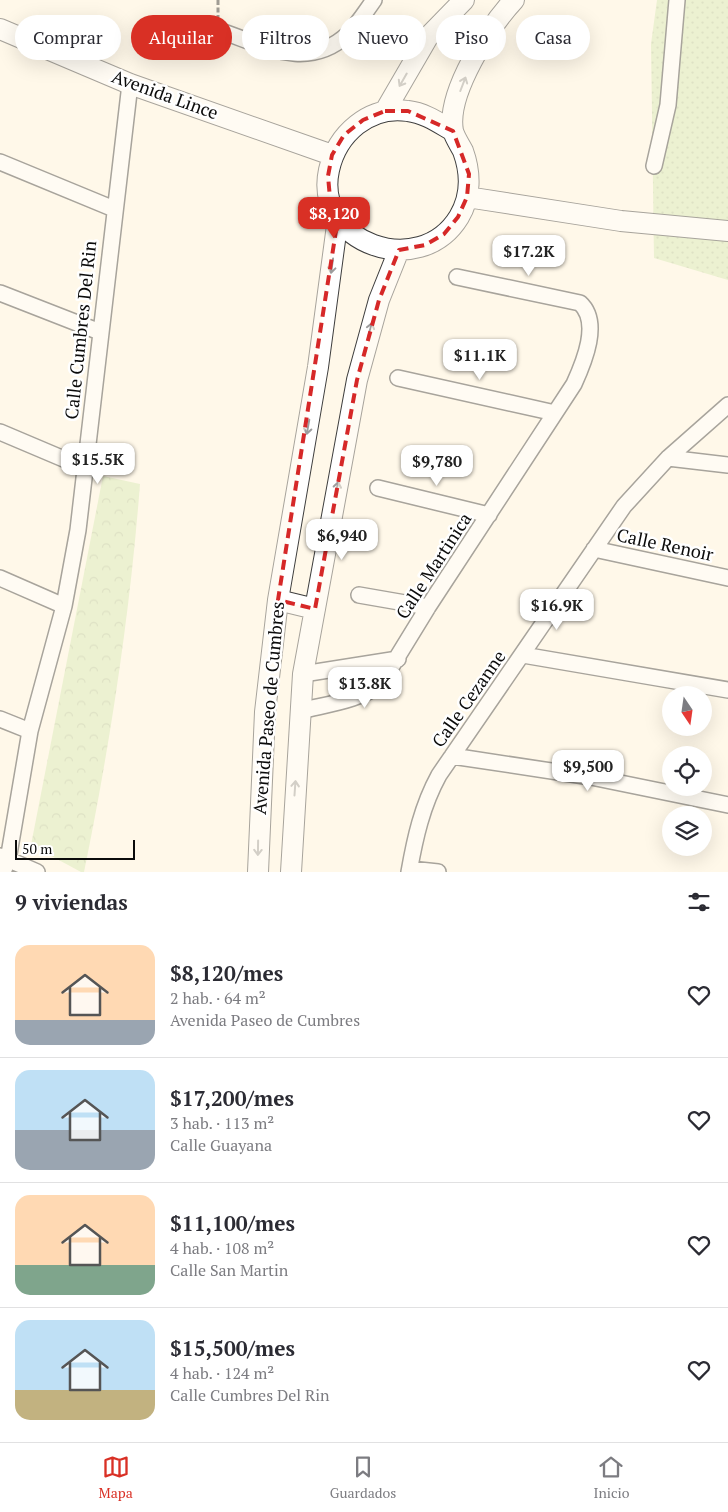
<!DOCTYPE html>
<html lang="es">
<head>
<meta charset="utf-8">
<style>
	body { margin:0; font-family:"PT Serif",serif; background:#f2f2f3; color:#2b2b33; height:100vh; display:flex; flex-direction:column; font-size:19px; white-space:nowrap }
	* { box-sizing:border-box; margin:0 }
	p { font-size:16px; color:#7c7c81 }
	.icon { flex:none; width:28px; height:28px; fill:none; stroke:currentColor; stroke-width:2; stroke-linecap:round; stroke-linejoin:round }
	.map { position:relative; height:872px; overflow:hidden }
	.drawer { display:flex; flex-direction:column; background:#fff; flex:1 }
	.drawer>* { flex:none }
	.top-card { position:absolute; left:15px; top:15px; width:699px; height:45px; display:flex; gap:10px }
	.needle { width:32px; rotate:167deg }
	.buttons { position:absolute; left:662px; top:686px; display:grid; gap:10px }
	.buttons a { display:grid; place-items:center; width:50px; height:50px; border-radius:50%; background:#fff; box-shadow:0 5px 20px #0002; font-size:25px }
	.scale { position:absolute; left:15px; bottom:12px; width:120px; box-sizing:border-box; padding-left:5px; border:2px solid #0b0b0b; border-top:0; font-size:14px; line-height:18px; white-space:nowrap; color:#0b0b0b; -webkit-text-stroke:4px #fff; paint-order:stroke }
	.price { position:absolute; translate:-50% -42px; padding:0 11px; border-radius:10px; background:#fff; color:#222; font-size:16px; line-height:32px; filter:drop-shadow(0 1px 2px #0008) }
	.price::after { content:''; position:absolute; left:50%; top:30px; width:15px; height:11px; margin-left:-8px; background:inherit; clip-path:polygon(0 0,100% 0,50% 100%) }
	.price.selected { background:#d93025; color:#fff }
	ul { padding:0; list-style:none }
	li { display:flex; align-items:center; gap:15px; height:125px; padding:0 15px }
	li+li { border-top:1px solid #e1e1e2 }
	li span { display:grid; place-items:center; flex:none; width:140px; height:100px; border-radius:15px; color:#555 }
	li>.icon { margin-inline-start:auto }
	span .icon { width:60px; height:60px; fill:#fffc; stroke-width:1 }
	li b { font-size:21px }
	h2 { display:flex; justify-content:space-between; align-items:center; height:60px; padding:0 15px; font-size:21px }
	.pill { padding:0 18px; border-radius:22px; background:#fff; box-shadow:0 5px 20px #0002; font-size:18px; line-height:45px }
	.pill.selected { background:#d93025; color:#fff }
	.menu { display:flex; justify-content:space-around; align-items:center; height:70px; border-top:1px solid #e1e1e2; background:#fff; font-size:14px; color:#7c7c81 }
	.menu a { display:grid; justify-items:center; gap:2px }
	.menu .selected { color:#d93025 }
	.map>svg:first-child { display:block }
	.grass { fill:url(#grass-dots) }
	.park { fill:url(#park-crowns) }
	.lines { fill:none; stroke-linecap:round; stroke-linejoin:round }
	.minor-casing { stroke:#3e3e3e; stroke-width:18 }
	.tertiary-casing { stroke:#3e3e3e; stroke-width:22 }
	.path { stroke:#2d2d2d; stroke-width:3; stroke-dasharray:5 2.5; stroke-linecap:butt }
	.minor { stroke:#fff; stroke-width:15 }
	.tertiary { stroke:#fff; stroke-width:20 }
	.oneway { stroke:#9d9d9d }
	.marked { fill:none; stroke:#d62828; stroke-width:4; stroke-dasharray:10 6; stroke-linejoin:round }
	.labels { text-anchor:middle; stroke-width:5; stroke-linejoin:round; paint-order:stroke }
	.street-label { font-size:18px; fill:#0b0b0b; stroke:#fff }
</style>
</head>
<body>
<div class="map">
<svg width="728" height="872" viewBox="0 0 728 872">
	<defs>
		<pattern id="grass-dots" width="8" height="8" patternUnits="userSpaceOnUse" patternTransform="scale(1.25)"><rect width="8" height="8" fill="#d5e9b3"/><path d="M2 2h.1M6 6h.1" fill="none" stroke="#b6c699" stroke-width="1.8" stroke-linecap="round"/></pattern>
		<pattern id="park-crowns" width="20" height="18" patternUnits="userSpaceOnUse" patternTransform="scale(1.25)"><rect width="20" height="18" fill="#d5e9b3"/><path d="M2 6a3 3 0 1 1 6 0M12 15a3 3 0 1 1 6 0" fill="none" stroke="#b6c699"/></pattern>
	</defs>
	<rect width="100%" height="100%" fill="#fff8e9"/>
	<path class="grass" d="M657,0H728V280L654,258L651,44Z"/>
	<path class="park" d="M103,476L140,484C130,614 110,745 84,872H81L31,845Z"/>
	<g class="lines">
		<defs>
			<path id="minor" d="M218,30C263,45 307,72 348,34C358,24 366,11 374,0
				M0,162L114,209
				M654,166L668,105L677,0
				M0,293L100,332
				M398,378L555,413
				M0,432L85,468
				M668,458L728,465
				M378,488L489,515
				M594,549L728,578
				M0,578L64,606
				M359,595L428,607
				M523,655L728,690
				M303,674L398,659
				M300,711C327,704 361,701 382,682L428,607L574,384C584,362 601,322 580,303L457,277
				M0,719L30,731
				M452,756L591,777L728,805
				M0,856L37,872
				M410,869L438,872
				M3,872L8,860L30,731L64,606L78,530L130,84
				M409,872C415,838 422,806 439,775L624,506L668,458L728,405"/>
			<path id="tertiary" d="M0,29L130,84L332,155
				M385,111L428,37L464,0
				M453,131C439,123 425,113 408,111C369,105 337,134 329,170C313,243 420,281 459,217C471,197 471,173 463,151C460,145 455,138 453,131C446,93 490,26 514,0
				M467,197L621,221L728,231
				M278,600L315,609
				M258,872L265,712L278,600L318,367L338,218
				M291,872L303,674L357,380L379,300L399,250"/>
		</defs>
		<use href="#minor" class="minor-casing"/>
		<use href="#tertiary" class="tertiary-casing"/>
		<path class="path" d="M218,0V17"/>
		<use href="#minor" class="minor"/>
		<use href="#tertiary" class="tertiary"/>
	</g>
	<defs><path id="oneway-shaft" d="M-6 0H5M1.5-3L5.5 0L1.5 3" fill="none" stroke-width="1.6" stroke-linecap="round" stroke-linejoin="round" transform="scale(1.25)"/></defs>
	<g class="oneway">
		<use href="#oneway-shaft" transform="translate(403 80) rotate(120)"/>
		<use href="#oneway-shaft" transform="translate(463 84) rotate(-69)"/>
		<use href="#oneway-shaft" transform="translate(332 266) rotate(98)"/>
		<use href="#oneway-shaft" transform="translate(370 330) rotate(-75)"/>
		<use href="#oneway-shaft" transform="translate(308 427) rotate(100)"/>
		<use href="#oneway-shaft" transform="translate(337 489) rotate(-80)"/>
		<use href="#oneway-shaft" transform="translate(295 788) rotate(-86)"/>
		<use href="#oneway-shaft" transform="translate(258 848) rotate(91)"/>
	</g>
	<path d="M0 0H728V872H0ZM385,111H408L453,131L469,174L467,197L458,217L444,234L425,245L399,250L379,300L357,380L315,609L278,600L338,218L330,198L328,176L332,155L344,135L363,120Z" fill="#fff8e9" fill-opacity=".55" fill-rule="evenodd"/>
	<path class="marked" d="M385,111H408L453,131L469,174L467,197L458,217L444,234L425,245L399,250L379,300L357,380L315,609L278,600L338,218L330,198L328,176L332,155L344,135L363,120Z"/>
	<g class="labels">
		<g class="street-label">
			<text transform="translate(165 95) rotate(20)" y="6">Avenida Lince</text>
			<text transform="translate(81 330) rotate(-84)" y="6">Calle Cumbres Del Rin</text>
			<text transform="translate(665 545) rotate(12)" y="6">Calle Renoir</text>
			<text transform="translate(434 566) rotate(-57)" y="6">Calle Martinica</text>
			<text transform="translate(469 699) rotate(-55)" y="6">Calle Cezanne</text>
			<text transform="translate(269 708) rotate(-85)" y="6">Avenida Paseo de Cumbres</text>
		</g>
	</g>
</svg>
<div class="buttons">
<a><svg class="needle" viewBox="-14 -14 28 28"><path d="M0-13l5 13h-10z" fill="#e53935"/><path d="M0 13l5-13h-10z" fill="#7c7c81"/></svg></a>
<a><svg class="icon" aria-label="locate" viewBox="0 0 24 24"><circle cx="12" cy="12" r="6"/><path d="M12 2v4M12 18v4M2 12h4M18 12h4"/></svg></a>
<a><svg class="icon" aria-label="layers" viewBox="0 0 24 24"><path d="M12 4l9 5-9 5-9-5zM3 14l9 5 9-5"/></svg></a>
</div>
<div class="scale">50 m</div>
<b class="price selected" style="left:334px;top:239px">$8,120</b>
<b class="price" style="left:529px;top:277px">$17.2K</b>
<b class="price" style="left:480px;top:381px">$11.1K</b>
<b class="price" style="left:98px;top:485px">$15.5K</b>
<b class="price" style="left:437px;top:487px">$9,780</b>
<b class="price" style="left:342px;top:561px">$6,940</b>
<b class="price" style="left:557px;top:631px">$16.9K</b>
<b class="price" style="left:365px;top:709px">$13.8K</b>
<b class="price" style="left:588px;top:792px">$9,500</b>
<div class="top-card">
<a class="pill">Comprar</a>
<a class="pill selected">Alquilar</a>
<a class="pill">Filtros</a>
<a class="pill">Nuevo</a>
<a class="pill">Piso</a>
<a class="pill">Casa</a>
</div>
</div>
<section class="drawer">
<h2>9 viviendas<svg class="icon" aria-label="filters" viewBox="0 0 24 24"><path d="M4 7h16M4 17h16"/><circle cx="9" cy="7" r="2"/><circle cx="15" cy="17" r="2"/></svg></h2>
<ul>
<li><span style="background:linear-gradient(#ffd9b3 75%,#9aa5b1 0)"><svg class="icon" aria-label="home" viewBox="0 0 24 24"><path d="M3 11l9-7 9 7M6 9v11h12V9"/></svg></span><div><b>$8,120/mes</b><p>2 hab. · 64 m²</p><p>Avenida Paseo de Cumbres</p></div><svg class="icon" aria-label="heart" viewBox="0 0 24 24"><path d="M12 20l-8-8c-3-5 5-10 8-4 3-6 11-1 8 4z"/></svg></li>
<li><span style="background:linear-gradient(#bfe0f5 60%,#9aa5b1 0)"><svg class="icon" aria-label="home" viewBox="0 0 24 24"><path d="M3 11l9-7 9 7M6 9v11h12V9"/></svg></span><div><b>$17,200/mes</b><p>3 hab. · 113 m²</p><p>Calle Guayana</p></div><svg class="icon" aria-label="heart" viewBox="0 0 24 24"><path d="M12 20l-8-8c-3-5 5-10 8-4 3-6 11-1 8 4z"/></svg></li>
<li><span style="background:linear-gradient(#ffd9b3 70%,#7fa58c 0)"><svg class="icon" aria-label="home" viewBox="0 0 24 24"><path d="M3 11l9-7 9 7M6 9v11h12V9"/></svg></span><div><b>$11,100/mes</b><p>4 hab. · 108 m²</p><p>Calle San Martin</p></div><svg class="icon" aria-label="heart" viewBox="0 0 24 24"><path d="M12 20l-8-8c-3-5 5-10 8-4 3-6 11-1 8 4z"/></svg></li>
<li><span style="background:linear-gradient(#bfe0f5 70%,#c2b280 0)"><svg class="icon" aria-label="home" viewBox="0 0 24 24"><path d="M3 11l9-7 9 7M6 9v11h12V9"/></svg></span><div><b>$15,500/mes</b><p>4 hab. · 124 m²</p><p>Calle Cumbres Del Rin</p></div><svg class="icon" aria-label="heart" viewBox="0 0 24 24"><path d="M12 20l-8-8c-3-5 5-10 8-4 3-6 11-1 8 4z"/></svg></li>
</ul>
</section>
<nav class="menu">
<a class="selected"><svg class="icon" aria-label="map" viewBox="0 0 24 24"><path d="M3 6l6-2 6 2 6-2v14l-6 2-6-2-6 2zM9 4v14M15 6v14"/></svg>Mapa</a>
<a><svg class="icon" aria-label="saved" viewBox="0 0 24 24"><path d="M7 4h10v16l-5-4-5 4z"/></svg>Guardados</a>
<a><svg class="icon" aria-label="home" viewBox="0 0 24 24"><path d="M3 11l9-7 9 7M6 9v11h12V9"/></svg>Inicio</a>
</nav>
</body>
</html>
